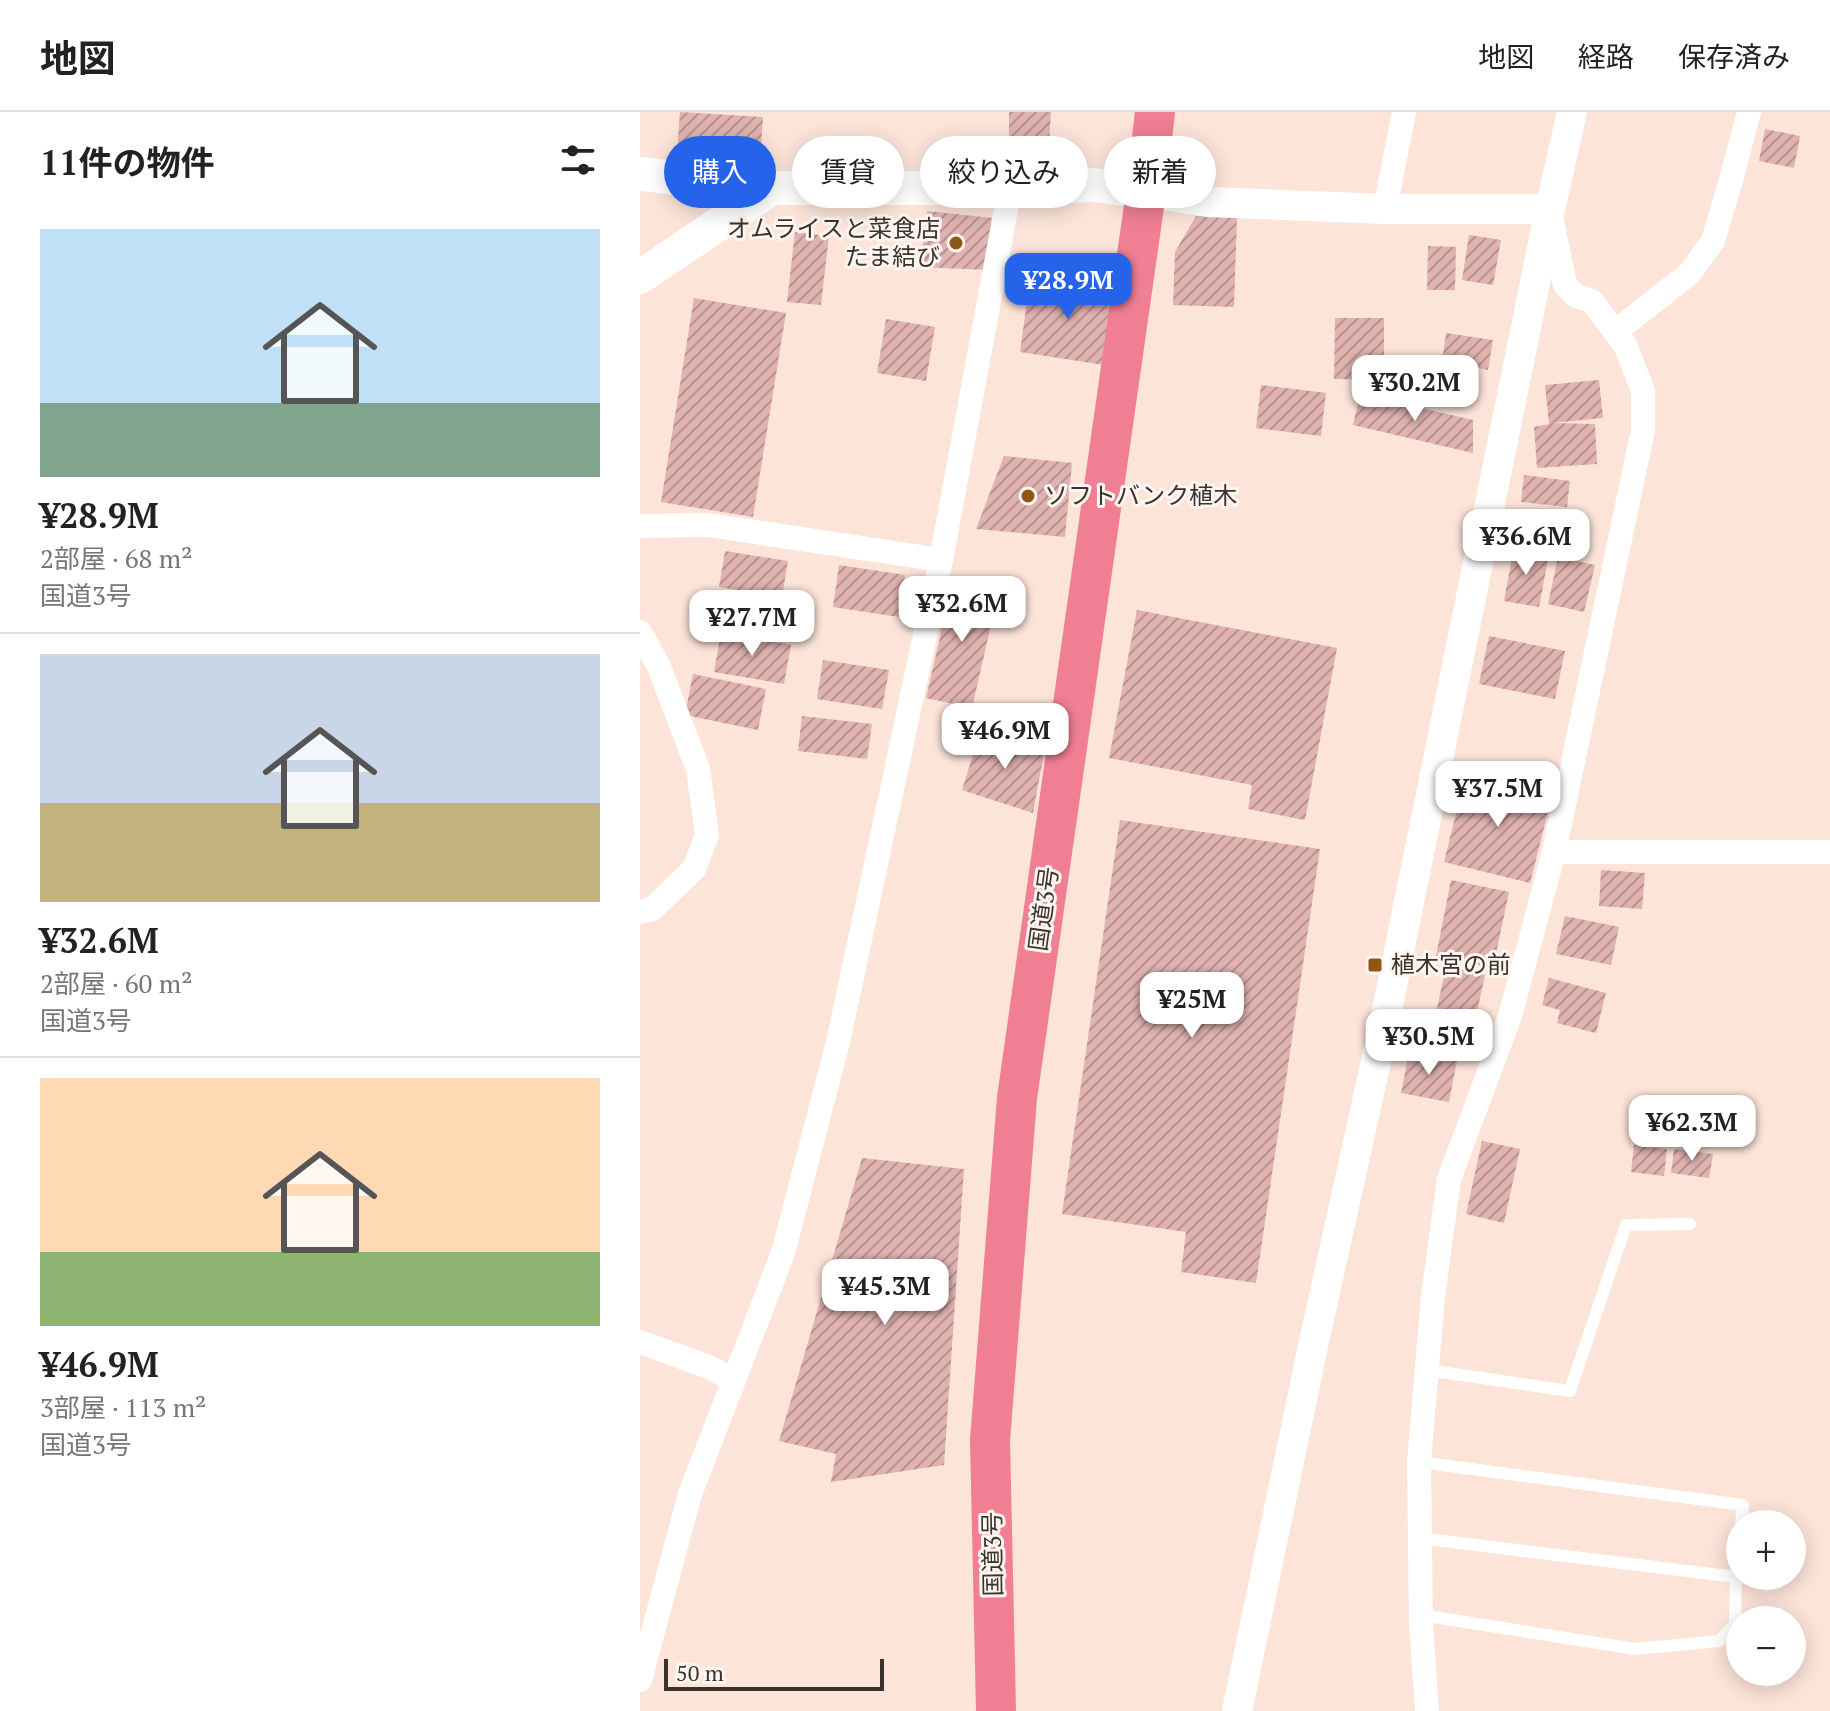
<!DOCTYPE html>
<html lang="ja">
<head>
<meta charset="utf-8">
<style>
	body { margin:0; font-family:"PT Serif","Noto Sans JP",serif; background:#f2f2f2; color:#222; height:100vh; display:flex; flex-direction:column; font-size:30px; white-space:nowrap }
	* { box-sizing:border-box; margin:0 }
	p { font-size:26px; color:#767676 }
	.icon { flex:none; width:44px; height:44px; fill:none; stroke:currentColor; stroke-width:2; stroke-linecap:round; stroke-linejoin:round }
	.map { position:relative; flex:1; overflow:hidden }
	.side { display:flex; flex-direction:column; background:#fff; width:640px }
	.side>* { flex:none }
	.top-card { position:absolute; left:24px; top:24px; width:760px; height:72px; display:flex; gap:16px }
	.buttons { position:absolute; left:1086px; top:1398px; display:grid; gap:16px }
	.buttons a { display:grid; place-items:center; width:80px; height:80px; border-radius:50%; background:#fff; box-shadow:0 4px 20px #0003; font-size:40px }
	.scale { position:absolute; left:24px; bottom:20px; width:220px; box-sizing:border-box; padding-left:8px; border:4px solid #3a322d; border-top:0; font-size:22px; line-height:28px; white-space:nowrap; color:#3a322d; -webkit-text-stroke:6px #fef5f0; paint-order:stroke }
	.price { position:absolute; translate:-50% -68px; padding:0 18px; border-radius:16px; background:#fff; color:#222; font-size:26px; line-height:52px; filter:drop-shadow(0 2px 4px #0008) }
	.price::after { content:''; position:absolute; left:50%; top:48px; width:24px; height:18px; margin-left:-12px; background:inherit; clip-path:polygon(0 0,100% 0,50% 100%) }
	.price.selected { background:#2563eb; color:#fff }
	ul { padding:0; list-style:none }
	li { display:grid; align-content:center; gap:16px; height:424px; padding:0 40px }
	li+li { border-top:2px solid #e0e0e0 }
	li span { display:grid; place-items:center; height:248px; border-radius:0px; color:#555 }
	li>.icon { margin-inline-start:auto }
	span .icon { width:144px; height:144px; fill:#fffc; stroke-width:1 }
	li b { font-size:34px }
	h2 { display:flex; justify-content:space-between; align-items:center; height:96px; padding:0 40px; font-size:34px }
	.tag { padding:0 28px; border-radius:36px; background:#fff; box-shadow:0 4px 20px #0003; font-size:28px; line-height:72px }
	.tag.selected { background:#2563eb; color:#fff }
	header { display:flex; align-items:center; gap:48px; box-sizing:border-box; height:112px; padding:0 40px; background:#fff; border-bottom:2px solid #e0e0e0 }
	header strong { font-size:38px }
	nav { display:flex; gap:44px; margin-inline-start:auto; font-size:28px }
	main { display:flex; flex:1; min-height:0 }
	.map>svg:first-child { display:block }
	.building { fill:url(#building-hatch) }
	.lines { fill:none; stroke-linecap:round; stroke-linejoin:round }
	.service { stroke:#fff; stroke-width:12 }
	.minor { stroke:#fff; stroke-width:24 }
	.tertiary { stroke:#fff; stroke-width:30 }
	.secondary { stroke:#fff; stroke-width:34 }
	.trunk { stroke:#f07f94; stroke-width:40 }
	.poi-dot { fill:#905612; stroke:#fef5f0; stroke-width:3 }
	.labels { text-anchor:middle; stroke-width:6; stroke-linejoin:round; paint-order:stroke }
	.poi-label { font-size:24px; fill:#3a322d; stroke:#fef5f0; text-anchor:start }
	.street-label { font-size:24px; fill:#3a322d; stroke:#fef5f0 }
</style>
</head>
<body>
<header>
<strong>地図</strong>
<nav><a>地図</a><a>経路</a><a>保存済み</a></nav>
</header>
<main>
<section class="side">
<h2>11件の物件<svg class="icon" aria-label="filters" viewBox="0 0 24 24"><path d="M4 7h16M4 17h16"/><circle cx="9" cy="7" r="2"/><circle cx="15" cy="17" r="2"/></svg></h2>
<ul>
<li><span style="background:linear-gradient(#bfe0f5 70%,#7fa58c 0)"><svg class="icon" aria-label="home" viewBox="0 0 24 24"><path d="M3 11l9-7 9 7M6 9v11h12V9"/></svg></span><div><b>¥28.9M</b><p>2部屋 · 68 m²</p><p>国道3号</p></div></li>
<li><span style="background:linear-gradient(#c9d6e8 60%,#c2b280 0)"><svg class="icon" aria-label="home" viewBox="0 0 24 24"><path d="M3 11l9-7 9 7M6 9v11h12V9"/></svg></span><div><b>¥32.6M</b><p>2部屋 · 60 m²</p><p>国道3号</p></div></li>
<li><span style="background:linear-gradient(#ffd9b3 70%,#8fb573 0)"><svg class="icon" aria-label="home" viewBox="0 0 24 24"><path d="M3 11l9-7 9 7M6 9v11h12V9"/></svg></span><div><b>¥46.9M</b><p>3部屋 · 113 m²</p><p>国道3号</p></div></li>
</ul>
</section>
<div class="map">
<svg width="1190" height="1599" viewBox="0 0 1190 1599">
	<defs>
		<pattern id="building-hatch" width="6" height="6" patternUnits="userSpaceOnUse" patternTransform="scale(2)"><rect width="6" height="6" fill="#e0b3b1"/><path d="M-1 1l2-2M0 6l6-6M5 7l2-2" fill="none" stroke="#b79290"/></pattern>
	</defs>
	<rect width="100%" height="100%" fill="#fce4d9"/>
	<path class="building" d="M40,0L123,5L120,47L37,40Z
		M369,0H411L407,63L369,51Z
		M1125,17L1160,24L1154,56L1119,49Z
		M287,99L352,106L347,158L280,155Z
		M556,104L597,105L594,195L533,193L535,140Z
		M155,120L189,124L181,193L147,190Z
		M829,123L861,128L853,173L822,168Z
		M788,134L816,135L815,178H787Z
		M390,167L478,176L464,253L380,240Z
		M54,186L146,201L113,405L21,390Z
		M695,206H744V268L694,267Z
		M246,207L295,215L286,269L237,261Z
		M806,221L853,228L848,258L802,250Z
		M959,268L963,306L912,311L955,312L957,352L897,356L894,315L909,312L905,273Z
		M621,273L686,281L681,324L616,316Z
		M720,282L833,308V341L713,313Z
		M364,344L432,351L425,425L336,417Z
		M884,363L930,369L927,395L881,390Z
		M874,435L909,442L899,495L864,489Z
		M85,439L148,449L142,485L79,475Z
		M918,445L955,453L944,500L908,492Z
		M199,453L265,463L259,505L193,495Z
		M313,468L359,478L332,596L286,586Z
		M497,498L697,536L665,708L608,697L612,673L469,646Z
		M81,520L151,533L144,572L74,560Z
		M849,524L925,539L915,587L839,572Z
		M183,548L249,558L242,597L177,587Z
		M53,562L126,577L118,618L45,603Z
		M162,604L232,612L227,647L158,639Z
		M340,620L405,636L393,701L322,678Z
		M826,662L912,684L890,771L804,750Z
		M480,708L680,737L616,1171L541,1160L546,1120L422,1102Z
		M961,758L1005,761L1002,797L959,794Z
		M811,768L869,780L853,856L796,844Z
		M925,804L979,815L971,853L916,842Z
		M806,854L845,863L827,947L788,939Z
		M909,866L966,881L956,921L917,911L920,898L902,893Z
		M769,940L817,949L809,990L761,981Z
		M842,1029L880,1037L864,1111L826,1102Z
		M994,1033L1027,1037L1024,1064L991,1060Z
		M1034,1037L1073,1042L1069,1066L1031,1061Z
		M222,1046L324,1057L304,1353L191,1370L196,1342L139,1329Z"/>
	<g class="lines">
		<path class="service" d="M787,1258L930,1279L986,1113L1050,1112
			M779,1350L1103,1393L1101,1412
			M780,1426L1096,1465L1100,1421
			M781,1503L995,1537L1079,1529L1095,1513L1096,1465"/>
		<path class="minor" d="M745,97L764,0
			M975,220L1050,161L1073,129L1091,68L1109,0
			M0,414L69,413L301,448
			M0,520L19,555L58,657L67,723L54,757L12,797L0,800
			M914,740H1190
			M0,1230L66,1254L94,1268
			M0,1568L50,1382L143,1141L198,930L301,448L370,76
			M787,1599L781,1512L779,1350L793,1184L809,1067L870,904L914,740L1003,318V279L985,233L952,189L936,184L925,173L911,104"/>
		<path class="tertiary" d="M506,80L568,90L745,97H910
			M597,1599L673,1234L743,918L910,97L932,0"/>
		<path class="secondary" d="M0,62L132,76H370L454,73L506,80
			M0,165L132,76"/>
		<path class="trunk" d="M356,1599L350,1328L377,986L506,80L515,0"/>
	</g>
	<g class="poi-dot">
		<circle cx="316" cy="131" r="8"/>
		<circle cx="388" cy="384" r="8"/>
		<rect x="727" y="845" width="16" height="16" rx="4"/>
	</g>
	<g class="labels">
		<g class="poi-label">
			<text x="300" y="125" text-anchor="end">オムライスと菜食店<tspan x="300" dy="28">たま結び</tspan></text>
			<text x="404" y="392">ソフトバンク植木</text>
			<text x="751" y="861">植木宮の前</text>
		</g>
		<g class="street-label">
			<text transform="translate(404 797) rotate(-82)" y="8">国道3号</text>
			<text transform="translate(353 1442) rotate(-91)" y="8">国道3号</text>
		</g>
	</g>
</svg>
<div class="buttons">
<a>+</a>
<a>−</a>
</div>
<div class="scale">50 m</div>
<b class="price selected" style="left:428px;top:209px">¥28.9M</b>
<b class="price" style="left:775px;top:311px">¥30.2M</b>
<b class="price" style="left:886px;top:465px">¥36.6M</b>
<b class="price" style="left:322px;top:532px">¥32.6M</b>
<b class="price" style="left:112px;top:546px">¥27.7M</b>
<b class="price" style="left:365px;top:659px">¥46.9M</b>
<b class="price" style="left:858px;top:717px">¥37.5M</b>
<b class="price" style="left:552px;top:928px">¥25M</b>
<b class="price" style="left:789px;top:965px">¥30.5M</b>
<b class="price" style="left:1052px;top:1051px">¥62.3M</b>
<b class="price" style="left:245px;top:1215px">¥45.3M</b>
<div class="top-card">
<a class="tag selected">購入</a>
<a class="tag">賃貸</a>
<a class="tag">絞り込み</a>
<a class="tag">新着</a>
</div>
</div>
</main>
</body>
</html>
